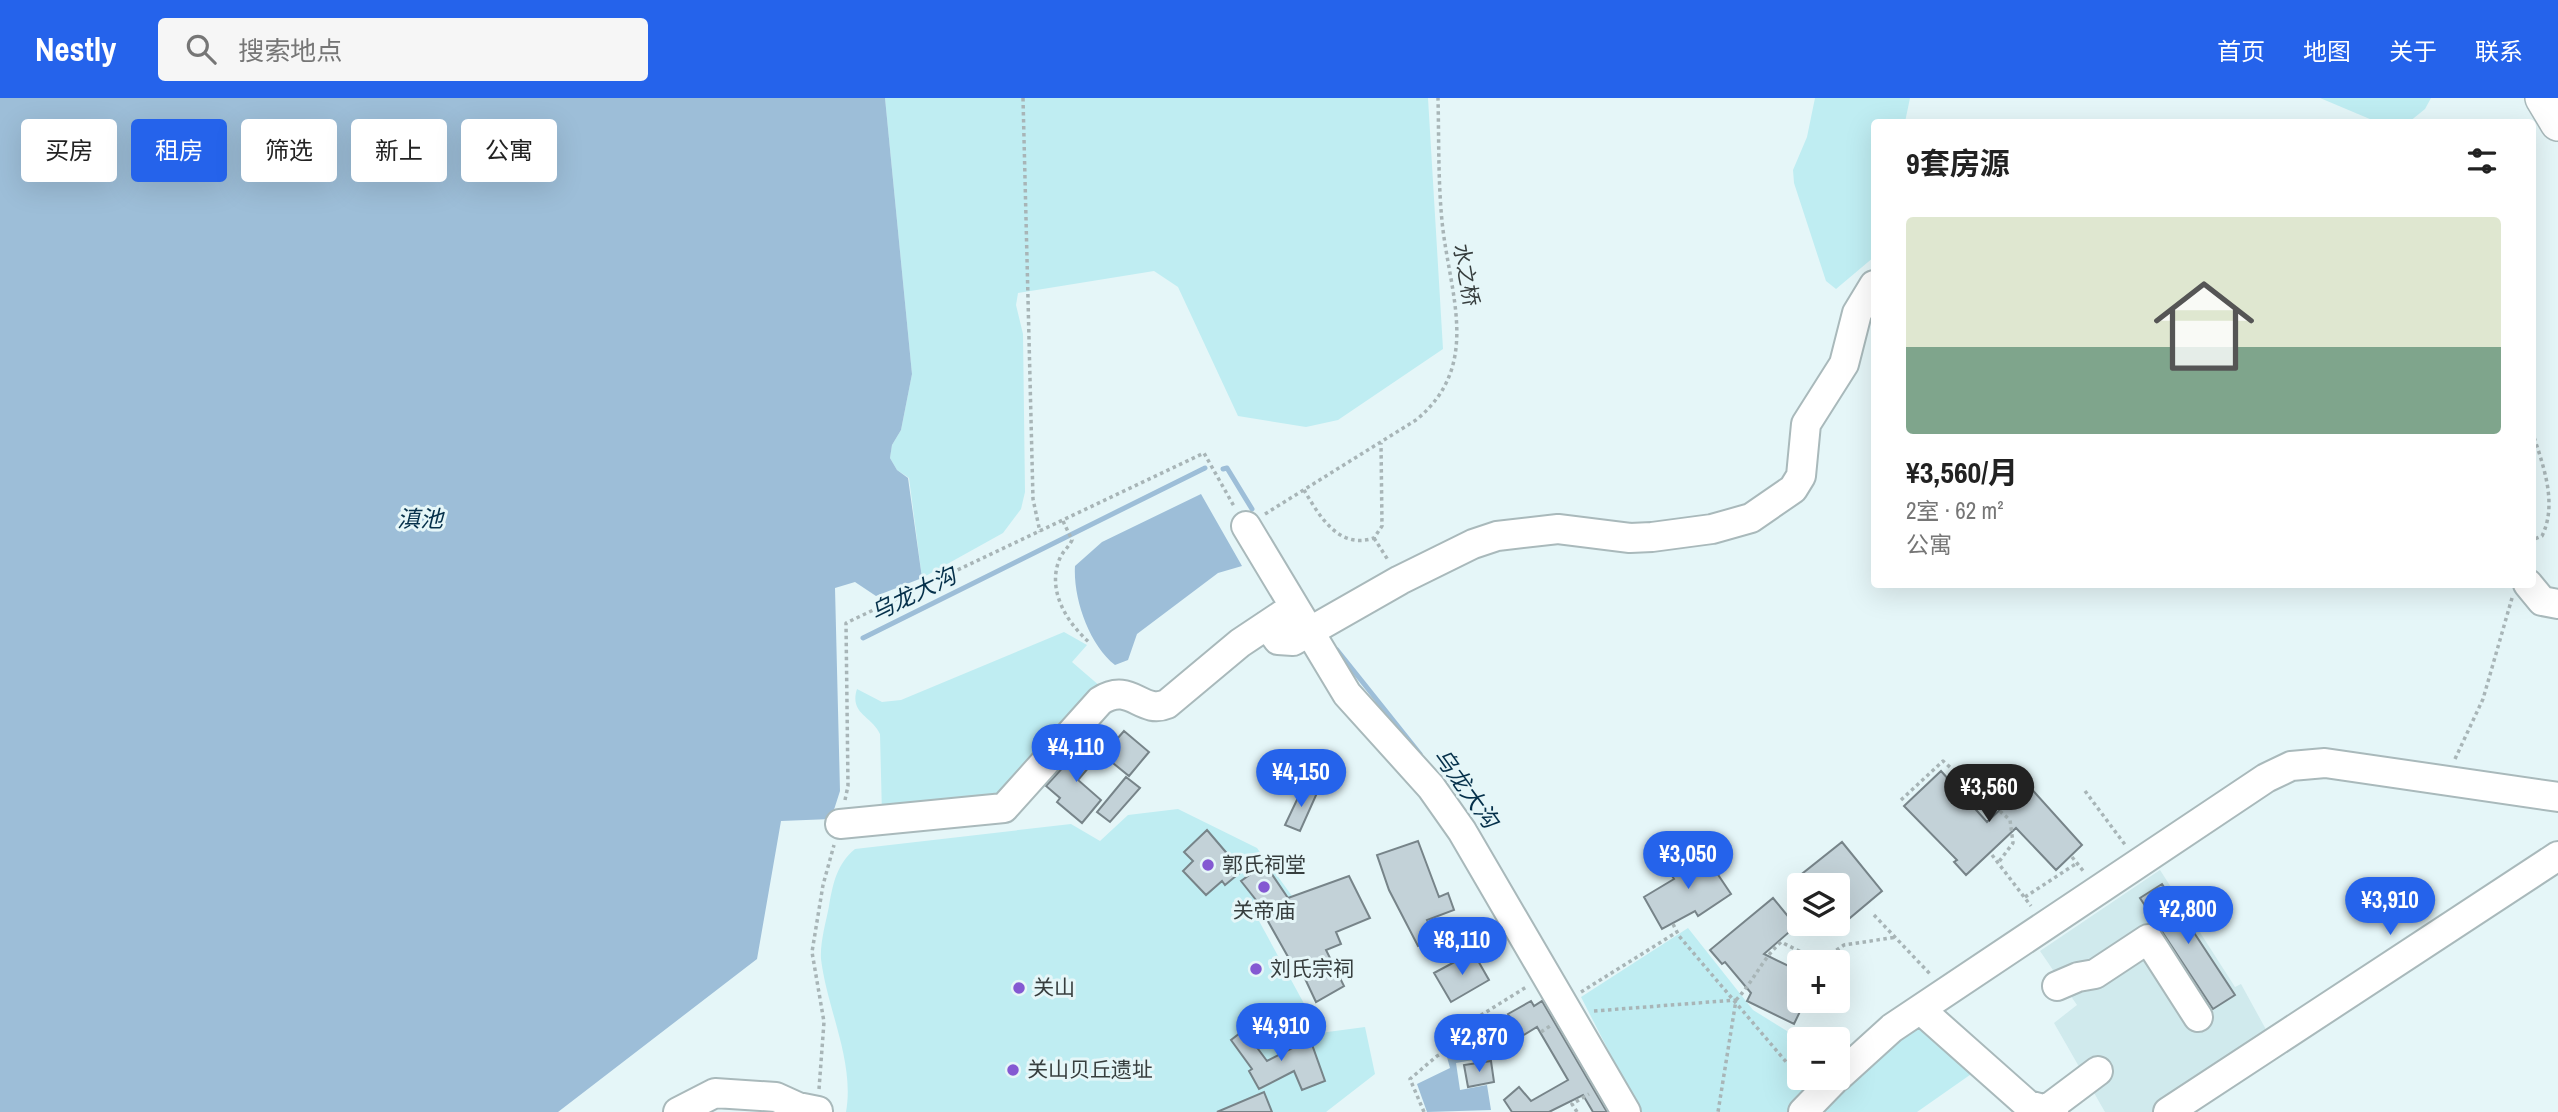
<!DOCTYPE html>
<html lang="zh">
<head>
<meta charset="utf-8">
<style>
	body { margin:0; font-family:"Archivo Narrow","Noto Sans SC",sans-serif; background:#f6f6f6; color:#222; height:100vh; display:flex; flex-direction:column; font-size:26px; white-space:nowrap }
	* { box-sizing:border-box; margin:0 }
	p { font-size:23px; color:#767676 }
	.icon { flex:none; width:38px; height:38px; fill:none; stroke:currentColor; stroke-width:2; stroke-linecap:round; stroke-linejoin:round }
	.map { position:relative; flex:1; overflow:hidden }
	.side { position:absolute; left:1871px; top:21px; width:665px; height:469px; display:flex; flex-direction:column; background:#fff; border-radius:7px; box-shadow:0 7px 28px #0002 }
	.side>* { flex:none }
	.guide { position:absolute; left:21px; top:21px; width:665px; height:63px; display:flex; gap:14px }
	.tools { position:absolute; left:1787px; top:775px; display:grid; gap:14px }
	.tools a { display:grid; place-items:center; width:63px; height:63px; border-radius:7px; background:#fff; box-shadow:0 7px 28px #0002; font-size:35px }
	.price { position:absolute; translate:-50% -60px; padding:0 16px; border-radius:24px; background:#2563eb; color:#fff; font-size:23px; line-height:46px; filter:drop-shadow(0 2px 4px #0008) }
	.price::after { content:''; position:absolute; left:50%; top:42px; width:21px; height:16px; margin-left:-10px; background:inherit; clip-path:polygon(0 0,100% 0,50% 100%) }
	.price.current { background:#222; color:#fff }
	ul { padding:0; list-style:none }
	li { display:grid; align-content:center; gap:14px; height:371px; padding:0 35px }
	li+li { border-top:2px solid #e0e0e0 }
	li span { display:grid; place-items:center; height:217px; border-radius:7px; color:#555 }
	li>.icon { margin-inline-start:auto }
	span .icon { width:126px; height:126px; fill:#fffc; stroke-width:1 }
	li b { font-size:30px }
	h2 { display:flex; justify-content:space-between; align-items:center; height:84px; padding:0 35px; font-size:30px }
	.pill { padding:0 24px; border-radius:7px; background:#fff; box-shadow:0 7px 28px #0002; font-size:24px; line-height:63px }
	.pill.current { background:#2563eb; color:#fff }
	header { display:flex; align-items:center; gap:42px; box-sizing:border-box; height:98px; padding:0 35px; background:#2563eb; color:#fff }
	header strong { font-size:33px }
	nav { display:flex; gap:38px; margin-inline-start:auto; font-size:24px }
	.search { width:490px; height:63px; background:#f6f6f6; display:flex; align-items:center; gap:18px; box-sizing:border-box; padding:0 24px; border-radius:7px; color:#767676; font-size:26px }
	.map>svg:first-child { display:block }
	.built { fill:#d0eaed }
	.green { fill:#bfedf2 }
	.water { fill:#9dbed8 }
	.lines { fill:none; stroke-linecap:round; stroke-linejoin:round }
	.stream { stroke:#9dbed8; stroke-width:5 }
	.building { fill:#c3d2d8; stroke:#778489; stroke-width:2 }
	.minor-casing { stroke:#a9b9bb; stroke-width:32 }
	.major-casing { stroke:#a9b9bb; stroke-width:38 }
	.path { stroke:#a8b5b7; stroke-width:3.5; stroke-dasharray:3.5 3.5; stroke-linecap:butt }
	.minor { stroke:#fff; stroke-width:28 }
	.major { stroke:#fff; stroke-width:35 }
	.poi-dot { fill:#8459d2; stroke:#e5f6f8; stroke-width:2.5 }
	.labels { text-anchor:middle; stroke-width:6; stroke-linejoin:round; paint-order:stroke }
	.street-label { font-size:21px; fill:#373e3e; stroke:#e5f6f8 }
	.poi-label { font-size:21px; fill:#373e3e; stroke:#e5f6f8; text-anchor:start }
	.water-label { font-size:23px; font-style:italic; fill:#05304a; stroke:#e5f6f8 }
</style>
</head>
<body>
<header>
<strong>Nestly</strong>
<div class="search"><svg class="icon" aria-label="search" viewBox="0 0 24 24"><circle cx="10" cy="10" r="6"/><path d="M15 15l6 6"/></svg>搜索地点</div>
<nav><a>首页</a><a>地图</a><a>关于</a><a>联系</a></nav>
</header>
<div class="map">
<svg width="2558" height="1014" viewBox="0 0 2558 1014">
	<rect width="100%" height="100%" fill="#e5f6f8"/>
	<path class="built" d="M2160,772L2235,889L2241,886L2269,937L2152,1014H2105L2054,925L2077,907L2040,853Z"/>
	<path class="green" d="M885,0H1428L1443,251L1338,322L1306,329L1238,318L1178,189L1154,173L1018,195L1016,207L1023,236L1025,394L1021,411L1003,435L922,480L909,380L897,372L890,360L892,347L901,332L912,276Z
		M1815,0H1910L1905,24H1874V159L1836,191L1826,183L1794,85L1793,72L1807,39Z
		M2320,0H2431L2425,11L2409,24H2377Z
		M1064,534L1087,547L1072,564L1101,589L1009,701L882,717L880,636C872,618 849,616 857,591L882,604L901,602Z
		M1178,711L1257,750L1292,798L1259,823L1320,935L1365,929L1375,976L1326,1014H846C855,964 827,911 821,861C820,844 826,824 829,808C833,785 837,766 855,751L1071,726L1100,743L1128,717Z
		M1688,830L1753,912L1800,941L1799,980H1829L1795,1014H1640L1581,899Z
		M1924,923L1977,972L1917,1014H1812L1857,970Z"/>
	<path class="water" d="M0,0H885L912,276L901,332L892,347L890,360L897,372L908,380L922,480L876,498L855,484L835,490L840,693L831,721L781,723L757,861L558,1014H0Z
		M1201,396L1242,468L1218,475L1137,536L1128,562L1115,567C1089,547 1073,500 1075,468L1102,444Z
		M1491,925L1501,942V957L1456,965L1460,992L1487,987L1491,1012L1427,1014L1417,986L1450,970L1447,959L1489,949L1482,928Z"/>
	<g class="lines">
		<path class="stream" d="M1223,371L1227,370L1252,411
			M863,540L1205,370
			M1337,552L1420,656"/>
	</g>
	<path class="building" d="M1124,633L1149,654L1129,678L1103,657Z
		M1087,643L1101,655L1078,682L1101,702L1082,725L1057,704L1060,700L1046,688Z
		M1941,673L1987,724L2027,686L2082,747L2056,772L2016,730L1966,777L1954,764L1957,762L1904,708Z
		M1126,679L1140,690L1110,724L1097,714Z
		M1303,689L1317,695L1300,733L1285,727Z
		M1207,732L1242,773L1225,787L1222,783L1206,797L1183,773L1193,763L1184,754Z
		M1418,743L1439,799L1448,795L1454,812L1427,822L1436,840L1418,848L1389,792L1377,757Z
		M1842,744L1882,793L1838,830V788H1805L1798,779Z
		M1700,750L1731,796L1698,818L1695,813L1662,831L1644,799L1674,781L1668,772Z
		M1265,766L1288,800L1349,778L1370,820L1336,834L1341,846L1326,852L1344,888L1316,904L1300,870L1296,873L1256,802L1241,783Z
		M2162,786L2235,897L2213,911L2140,800Z
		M1773,800L1796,828L1764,856L1799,873V903H1805L1794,926L1747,903L1751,895L1725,864L1722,866L1710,852Z
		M1473,854L1489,882L1451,904L1434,875Z
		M1531,903L1534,908L1542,903L1607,1014H1593L1583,997L1549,1014H1512L1504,1002L1519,989L1531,1003L1568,982L1537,929L1522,938L1508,916Z
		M1244,932L1267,963L1310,941L1325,983L1302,992L1294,973L1259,991L1249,973L1252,971L1231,942Z
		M1491,963L1494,984L1468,989L1464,967Z
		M1264,994L1272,1014H1217Z"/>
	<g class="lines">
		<defs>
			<path id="minor" d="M1246,428L1347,596L1431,689L1462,733L1626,1014
				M2528,486L2542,503L2558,506
				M1267,527L1278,542L1293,543L1400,482L1473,446L1497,438L1558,431L1630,440L1652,439L1712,431L1751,420L1793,391L1801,378L1806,326L1844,266L1857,215L1874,187
				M840,726L1004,710L1100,603C1131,583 1141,617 1167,606L1240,545L1282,517
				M2057,888L2078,879L2095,876L2148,841L2198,919
				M1921,912L2028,1007L2054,1014
				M1838,979L1892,930L2266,680L2291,668L2325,665L2558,699
				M2046,1012L2098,973
				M678,1014L715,995L776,999L798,1009L818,1013
				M1803,1014L1836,980
				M2168,1014L2558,758"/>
			<path id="major" d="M2543,0L2558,25"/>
		</defs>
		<use href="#minor" class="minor-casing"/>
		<use href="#major" class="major-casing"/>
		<path class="path" d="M1023,0L1033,401L1040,434
			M2532,333C2543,367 2558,405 2542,438L2532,442
			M1304,392C1319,417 1338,452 1374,440L1382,428L1381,345
			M1265,416L1416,322C1483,267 1449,195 1442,123C1438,82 1439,41 1438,0
			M1063,423L1072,442C1069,449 1063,453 1060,460C1046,492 1067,525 1090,545
			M1374,440L1388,462
			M2455,661L2483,601L2512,500
			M2085,693L2126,748
			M845,702L848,688L846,525L1204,355L1235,410
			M1901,702L1943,663L2010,722L2013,745L1998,765
			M1992,757L2031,808
			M2072,759L2084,774
			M2025,799L2077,765
			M1874,817L1931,877
			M1673,826L1679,838L1799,979
			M1819,864L1844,847L1897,839
			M1581,894L1677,834
			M1736,902C1754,883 1762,861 1781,844L1801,854H1823L1828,858
			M1594,913L1736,902L1718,1014
			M1541,934L1550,928
			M819,991L824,924L812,854L823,787L834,747
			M1424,1014L1410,981L1437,958L1457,947L1470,924L1528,888
			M1577,1014L1572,1006L1589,996"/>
		<use href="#minor" class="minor"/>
		<use href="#major" class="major"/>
	</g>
	<g class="poi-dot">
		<circle cx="1208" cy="767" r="7"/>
		<circle cx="1264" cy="789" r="7"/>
		<circle cx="1256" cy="871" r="7"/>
		<circle cx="1019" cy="890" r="7"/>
		<circle cx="1013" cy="972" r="7"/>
	</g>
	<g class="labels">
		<g class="street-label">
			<text transform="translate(1466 177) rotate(80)" y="7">水之桥</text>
		</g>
		<g class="poi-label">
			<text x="1222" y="774">郭氏祠堂</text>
			<text x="1264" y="820" text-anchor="middle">关帝庙</text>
			<text x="1270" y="878">刘氏宗祠</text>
			<text x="1033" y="897">关山</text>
			<text x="1027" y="979">关山贝丘遗址</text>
		</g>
		<g class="water-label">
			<text x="420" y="429">滇池</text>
			<text transform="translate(913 496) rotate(-26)" y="8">乌龙大沟</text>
			<text transform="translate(1466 690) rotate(54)" y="8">乌龙大沟</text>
		</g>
	</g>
</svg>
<div class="tools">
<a><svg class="icon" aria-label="layers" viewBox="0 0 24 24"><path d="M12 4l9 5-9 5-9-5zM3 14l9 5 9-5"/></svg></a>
<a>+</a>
<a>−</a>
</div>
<b class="price" style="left:1076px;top:686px">¥4,110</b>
<b class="price" style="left:1301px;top:711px">¥4,150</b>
<b class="price current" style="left:1989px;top:726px">¥3,560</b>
<b class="price" style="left:1688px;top:793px">¥3,050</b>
<b class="price" style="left:2390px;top:839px">¥3,910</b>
<b class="price" style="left:2188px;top:848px">¥2,800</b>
<b class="price" style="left:1462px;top:879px">¥8,110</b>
<b class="price" style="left:1281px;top:965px">¥4,910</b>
<b class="price" style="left:1479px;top:976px">¥2,870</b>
<div class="guide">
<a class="pill">买房</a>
<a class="pill current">租房</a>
<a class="pill">筛选</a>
<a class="pill">新上</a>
<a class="pill">公寓</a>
</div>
<section class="side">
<h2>9套房源<svg class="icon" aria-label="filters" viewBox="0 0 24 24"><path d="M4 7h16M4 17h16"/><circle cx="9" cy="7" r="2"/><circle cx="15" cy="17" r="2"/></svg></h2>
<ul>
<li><span style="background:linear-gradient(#dfe7d0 60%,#7fa58c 0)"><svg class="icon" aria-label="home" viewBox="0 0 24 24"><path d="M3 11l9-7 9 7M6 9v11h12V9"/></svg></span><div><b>¥3,560/月</b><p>2室 · 62 m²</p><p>公寓</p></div></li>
</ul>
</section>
</div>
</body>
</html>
